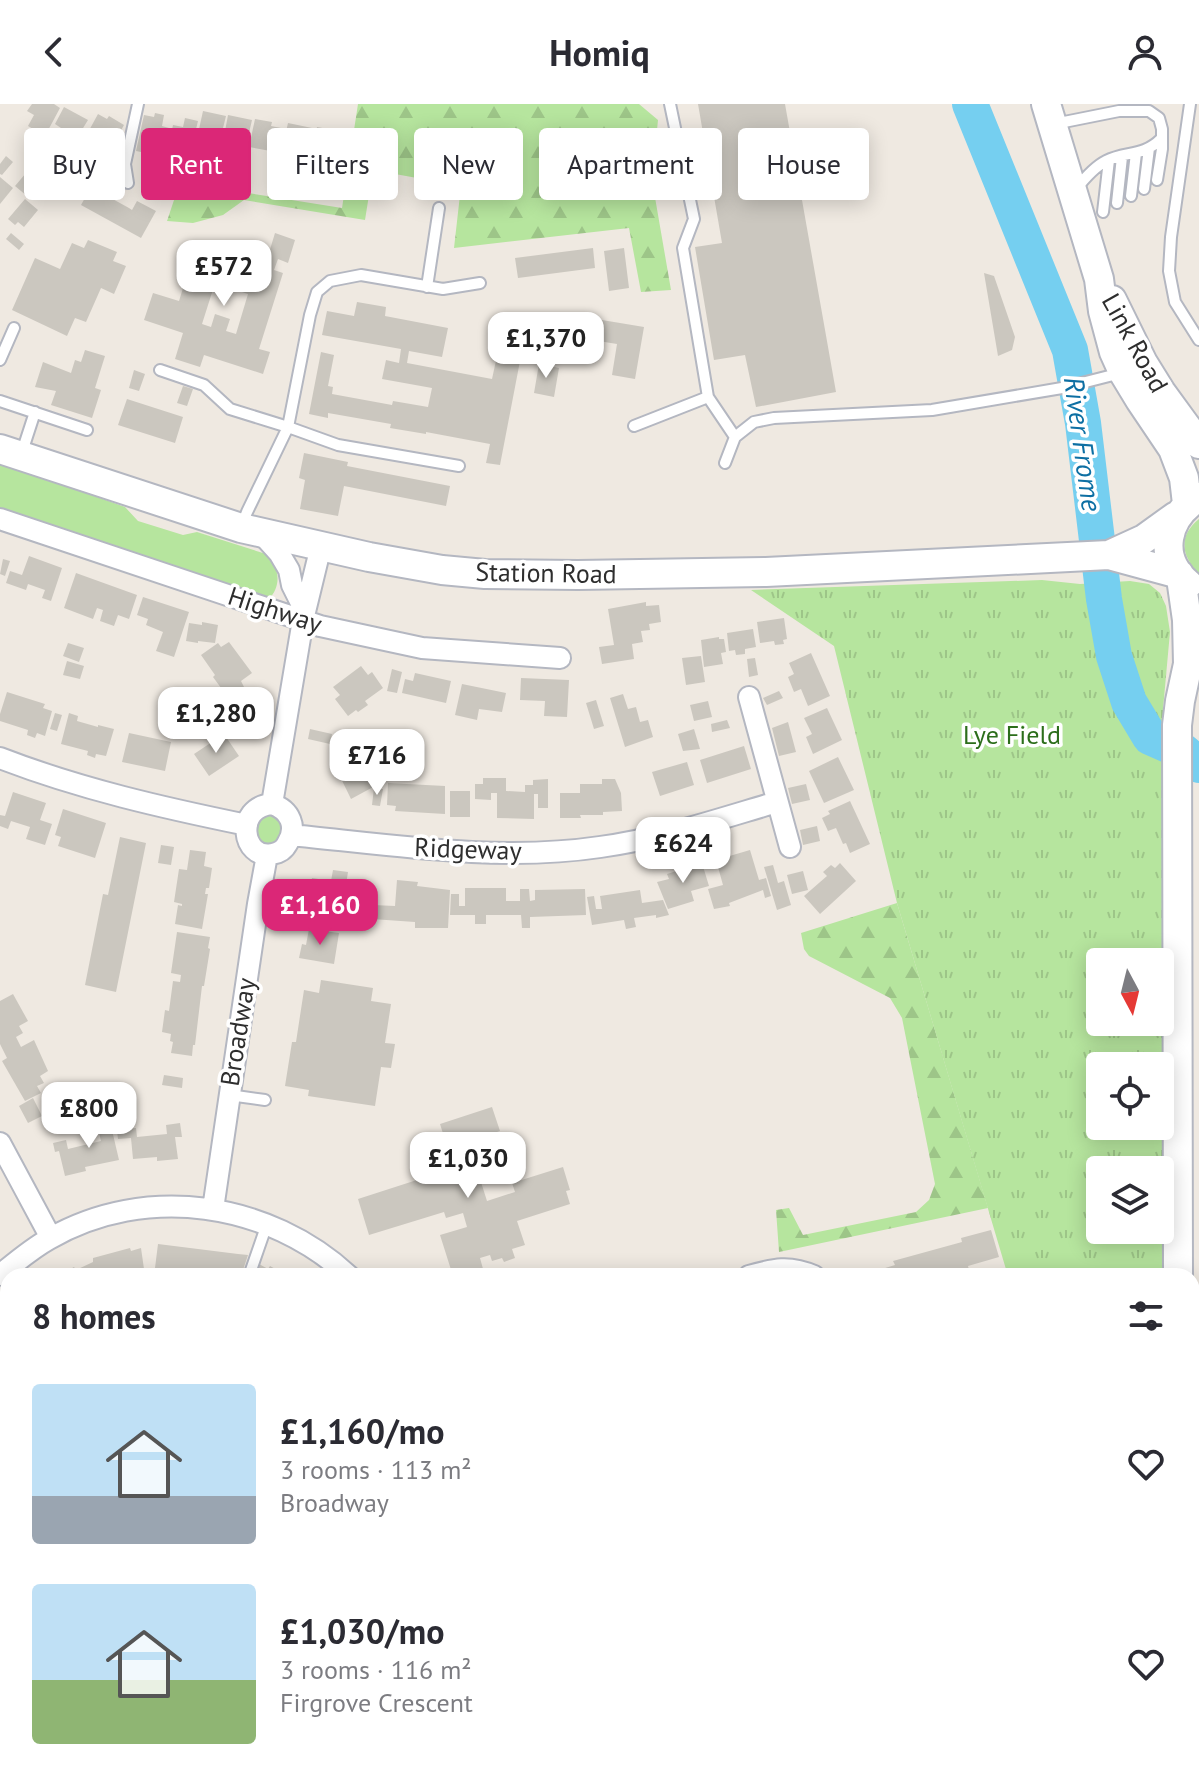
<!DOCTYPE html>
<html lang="en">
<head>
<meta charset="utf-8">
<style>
	body { margin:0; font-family:"PT Sans",sans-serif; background:#f2f2f3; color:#2b2b33; height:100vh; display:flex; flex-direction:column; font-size:30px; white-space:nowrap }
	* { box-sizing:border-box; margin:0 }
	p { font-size:26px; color:#7c7c81 }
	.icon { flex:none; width:44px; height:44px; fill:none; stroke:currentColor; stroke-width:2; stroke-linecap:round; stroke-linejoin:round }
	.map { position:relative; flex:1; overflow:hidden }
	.details { position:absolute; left:0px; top:1164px; width:1200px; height:512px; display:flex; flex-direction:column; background:#fff; border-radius:24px 24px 0 0; box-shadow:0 4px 20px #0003 }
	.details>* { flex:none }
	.banner { position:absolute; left:24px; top:24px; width:1152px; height:72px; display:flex; gap:16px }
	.needle { width:52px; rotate:173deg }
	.fabs { position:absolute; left:1086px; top:844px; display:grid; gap:16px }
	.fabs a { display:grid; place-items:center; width:88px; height:88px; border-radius:8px; background:#fff; box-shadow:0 4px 20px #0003; font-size:40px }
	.price { position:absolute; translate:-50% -68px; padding:0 18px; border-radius:16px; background:#fff; color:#222; font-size:26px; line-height:52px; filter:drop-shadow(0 2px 4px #0008) }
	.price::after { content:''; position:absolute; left:50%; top:48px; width:24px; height:18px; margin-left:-12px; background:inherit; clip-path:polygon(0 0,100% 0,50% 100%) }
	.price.active { background:#db2777; color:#fff }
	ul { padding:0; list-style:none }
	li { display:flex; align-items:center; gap:24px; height:200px; padding:0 32px }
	li span { display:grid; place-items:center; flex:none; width:224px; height:160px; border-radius:8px; color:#555 }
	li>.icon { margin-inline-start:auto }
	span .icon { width:96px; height:96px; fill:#fffc; stroke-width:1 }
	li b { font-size:34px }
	h2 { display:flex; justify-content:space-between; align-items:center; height:96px; padding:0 32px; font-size:34px }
	.tag { padding:0 28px; border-radius:8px; background:#fff; box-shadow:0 4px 20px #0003; font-size:28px; line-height:72px }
	.tag.active { background:#db2777; color:#fff }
	header { display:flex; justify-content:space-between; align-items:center; height:104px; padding:0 32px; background:#fff; font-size:36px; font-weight:600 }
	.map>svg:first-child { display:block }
	.grass { fill:#b6e59e }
	.forest { fill:url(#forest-firs) }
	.park { fill:url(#park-tufts); fill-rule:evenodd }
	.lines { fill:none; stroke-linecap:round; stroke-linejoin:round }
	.river { stroke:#75cff0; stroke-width:36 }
	.building { fill:#cbc7bf; fill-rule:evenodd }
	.lane-casing { stroke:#b4b7c1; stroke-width:14 }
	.street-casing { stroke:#b4b7c1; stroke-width:24 }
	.secondary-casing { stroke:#b4b7c1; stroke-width:32 }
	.lane { stroke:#fff; stroke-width:10 }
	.street { stroke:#fff; stroke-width:20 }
	.secondary { stroke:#fff; stroke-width:28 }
	.labels { text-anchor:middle; stroke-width:7; stroke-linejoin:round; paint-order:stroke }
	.street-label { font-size:26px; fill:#2e2e2e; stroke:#fff }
	.park-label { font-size:26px; fill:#2c6e1b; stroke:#fff }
	.water-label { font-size:28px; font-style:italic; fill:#0d6fa3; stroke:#fff }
</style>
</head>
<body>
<header><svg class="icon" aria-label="back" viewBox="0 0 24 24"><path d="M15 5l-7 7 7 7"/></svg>Homiq<svg class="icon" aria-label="person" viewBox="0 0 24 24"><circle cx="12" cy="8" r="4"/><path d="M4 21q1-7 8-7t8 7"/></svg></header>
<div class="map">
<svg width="1199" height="1676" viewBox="0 0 1199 1676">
	<defs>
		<pattern id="forest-firs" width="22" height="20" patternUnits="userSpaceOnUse" patternTransform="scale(2)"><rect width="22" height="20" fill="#b6e59e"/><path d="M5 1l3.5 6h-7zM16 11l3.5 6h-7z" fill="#9dc588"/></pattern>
		<pattern id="park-tufts" width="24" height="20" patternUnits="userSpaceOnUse" patternTransform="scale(2)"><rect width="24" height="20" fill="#b6e59e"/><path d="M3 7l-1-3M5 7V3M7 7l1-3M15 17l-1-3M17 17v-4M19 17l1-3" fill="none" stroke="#9dc588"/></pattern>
	</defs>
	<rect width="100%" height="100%" fill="#efe9e1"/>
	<path class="grass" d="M0,358L125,403L138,417L183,431L197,428L266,450C280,464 282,482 268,496L0,411Z
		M1199,415V470C1181,451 1178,432 1199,415Z
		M272,709L282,716L283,730L275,741L260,740L255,727L259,713Z
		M1192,1595L1199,1640V1676H1141L1138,1668H1192Z"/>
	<path class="forest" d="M358,0H639L658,16L652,76L671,186L641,188L629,124L454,144L461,82L373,66L365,116L244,96L223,111L193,119L167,117L180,78L342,104Z
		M897,799L988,1104L779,1148L776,1106L789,1104L803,1131L916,1108L929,1096L935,1080L902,914L890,894L809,852L804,845L801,829Z"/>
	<path class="park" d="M1042,476L1080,480L1130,477L1149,480L1160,489L1166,502L1170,528L1163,605L1165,688L1167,999L1162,1133L1164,1172H1008L897,799L834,542L751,486ZM1100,858H1160V918H1100ZM1100,962H1160V1022H1100ZM1100,1066H1160V1126H1100Z"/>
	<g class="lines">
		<path class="river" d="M970,0L1070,246L1083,319L1104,495L1114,552L1129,598L1150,633L1184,648L1199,661"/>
	</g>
	<path class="building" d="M32,0H54L60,4L45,32L28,22L34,11L27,7Z
		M698,0H785L836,288L756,303L745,251L714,256L695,143L722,139Z
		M64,3L88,16L64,55L55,51L62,39L55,35L61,24L55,20Z
		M203,7L226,12L220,36L215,35L213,42L196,39Z
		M155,9L164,11L162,22L169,24L165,41L149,37L146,49L136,47L144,11L154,13Z
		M98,10L107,15L109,12L124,21L110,46L86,32Z
		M228,11L252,16L246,42L223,38Z
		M185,14L198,17L190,50L178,47L175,59L165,57L173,21L183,23Z
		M255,15L272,18L271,22L281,24L276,48L249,43Z
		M288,19L312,24L304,60L295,58L297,48L282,45Z
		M317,23L344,28L342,34L350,35L347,48L340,46L337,58L311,53Z
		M6,52L13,58L2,71L0,70V60Z
		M26,69L38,79L27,92L15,82Z
		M0,73L13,84L0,100Z
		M96,74L114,84L109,93L129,104L132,106L137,97L156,107L141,134L81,101Z
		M25,95L38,106L24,123L18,118L15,121L8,115Z
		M11,129L24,140L19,146L6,135Z
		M275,129L295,136L288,159L278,155L274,166L283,169L259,245L270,248L263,270L204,251L200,263L175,255L183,229L144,216L153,189L179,197L192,155L205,159L209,146L266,164L270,153L268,152ZM215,179L248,190L236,230L226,227L230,215L215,210L211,223L202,220Z
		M88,136L117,148L113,157L126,162L114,190L101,184L86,218L75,214L67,232L12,206L35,154L60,165L72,139L84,144Z
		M593,144L595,164L518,174L515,154Z
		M624,144L629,184L609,187L604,147Z
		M984,169L994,172L1015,233L1012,246L998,252Z
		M357,198L386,203L385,212L448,224L442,253L409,247L407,259L492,275L497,252L520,257L500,361L486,359L490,340L426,328V330L390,324L391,320L328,309V314L309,310L321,248L334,251L328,282L333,283L332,290L392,301L393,297L428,303L432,284L382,275L386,256L399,259L401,245L322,231L327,207L354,212Z
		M590,214L644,223L635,275L612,271L617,240L586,235Z
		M85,246L105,252L95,284L101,286L92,314L51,301L56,287L35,283L43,258L71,269L75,256L81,258Z
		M539,260L559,264L554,293L534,289Z
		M134,266L145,270L139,287L129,284Z
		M183,282L193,285L187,302L177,299Z
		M127,295L183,313L175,339L118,321Z
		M304,349L348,358L347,362L450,382L446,402L344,382L338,412L300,405L305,376L299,374Z
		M29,452L62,464L51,497L42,494L45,486L28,480L26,486L6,479L10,467L22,471Z
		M3,455L10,457L5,472L0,470Z
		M76,469L137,491L129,515L118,511L114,522L100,517L103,506L97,504L93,515L64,504Z
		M143,493L189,508L174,553L156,547L163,528L146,521L148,515L137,511Z
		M646,498V502L659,501L661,518L649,520L650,526L641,527L643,538L632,540L634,555L602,560L599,543L614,541L608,505Z
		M784,514L787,535L783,536L784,540L775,541L774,537L760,539L757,518Z
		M202,518L218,521L215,539L198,537V539L186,537L189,519L202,521Z
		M753,525L756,543L745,545V550L736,551L735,546L729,547L727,529Z
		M719,533V535H724L726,548L721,549L723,560L704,563L701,536Z
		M229,538L252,569L241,577L245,585L241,606L223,602L225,593L224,588L213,573L215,571L201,551L218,539L221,543Z
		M68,539L84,544L79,558L63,552Z
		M811,549L830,592L808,602L801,585L794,588L788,573L794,570L789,559Z
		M701,552L705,578L686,581L682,554Z
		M755,554L758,571L749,573L747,555Z
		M67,557L84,562L80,575L63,571Z
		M361,562L368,571L372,568L383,584L365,597L368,601L358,608L356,606L348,612L335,595L340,591L333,583Z
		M392,565L402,568L397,589L387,587Z
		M415,569L451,577L446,599L402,589L405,575L413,577Z
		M521,574L569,576L567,613L544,612L545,597L520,596Z
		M462,580L506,589L502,608L479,605L477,616L455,611Z
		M779,587L783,594L767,601L763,594Z
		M7,588L45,600L43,604L52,607L45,632L37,629L35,634L27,631L28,626L0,617V610Z
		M623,590L628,605L636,603L640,618L648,616L653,633L625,643L610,594Z
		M596,596L604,622L594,625L586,599Z
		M708,597L712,613L694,617L690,601Z
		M827,604L842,636L813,650L806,633L812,630L804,614Z
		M219,605L238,609L236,618L217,615Z
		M55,609L62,611L57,627L50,625Z
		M69,609L78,612L77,617L98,623V621L114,625L106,652L96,650L95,654L87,651L88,647L61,640Z
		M727,616L730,624L712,628L711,620Z
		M788,618L796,648L779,652L772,624Z
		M310,625L332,630L330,640L308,635Z
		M694,625L700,645L683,647L678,630Z
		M129,629L171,638L165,667L122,658Z
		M224,630L239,652L209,672L194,650Z
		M351,640L360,656L368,652L373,662L366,666L375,682L351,695L330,652Z
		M744,642L751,665L707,679L700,656Z
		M838,653L854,686L824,699L809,667Z
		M687,658L694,681L660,692L652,668Z
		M483,674H506V687L525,688V681H533V676L548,675V704H538V690H534V715L497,714V689H491V696L475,695V680H483Z
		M602,675H615L621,689L622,707L603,708V711H580L581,714H560V689H580V680H602Z
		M388,679L445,682V710L395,707L396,702L387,701Z
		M806,680L810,696L792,700L788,684Z
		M374,684L383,685L380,702L372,701Z
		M450,687H470V713H450Z
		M13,688L46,699L40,716L52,720L45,741L26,735L30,723L11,717L8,725L0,722V711L5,712Z
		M850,697L870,740L850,749L846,739L843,740L836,724L828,727L822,714L830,710L828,707Z
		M63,705L106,719L95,754L58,742L61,733L55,731Z
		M817,722L820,737L803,741L800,726Z
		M120,733L146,739L116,888L85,881L103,790L108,791Z
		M161,741L174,743L171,761L158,759Z
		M190,746L206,748L204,762L212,764L209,784H206L205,790H208L202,825L175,820L178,801L182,802V800L174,798L179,765L187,766Z
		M750,746L759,776L766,774L771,792L765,794L763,786L729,799L730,802L714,805L708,785L723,781L716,756Z
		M702,759L709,782L691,787L694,797L668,805L657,778L669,775L667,770Z
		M840,759L856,777L820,810L804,792L827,772L823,768L831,761L835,764Z
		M773,761L778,779L784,777L791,801L777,806L764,763Z
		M333,766L348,768L343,799L334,798L330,822L309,818L313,794L308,793L312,774L331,777Z
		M803,767L808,786L792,790L787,771Z
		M397,776L418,778L417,782L450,786L448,824H415V818L372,815L373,801L395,802Z
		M465,784H506V797H520V785H529L530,797L535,796V786L585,785L586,811L530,813V824H522L521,811H486V820H475V811H450L451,790H459V802H465Z
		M640,786L642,799L663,796L669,811L656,814V811L634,814L636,823L626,825L624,816L592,821L587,793L594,792L596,805H602L600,792Z
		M309,825L339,829L334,860L299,854L302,840L306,841Z
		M177,828L210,833L208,844L210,845L204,882H202L195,941H193L192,952L171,949L173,938L170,937L171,930L162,928L165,906L169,907L173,877L180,878L181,871L171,869Z
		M321,876L373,884L371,897L391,900L385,939L395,940L391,964L381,963L375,1002L308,992L309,986L285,982L292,938H296L304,886L319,889Z
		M13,890L28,917L19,922L23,929L16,933L21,943L34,936L48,967L40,972L44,979L37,982L41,989L25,997L2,957L7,954L0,940V897Z
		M164,971L183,974L182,984L162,981Z
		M33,994L42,1012L28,1019L19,1002Z
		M492,1003L500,1027L491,1030L495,1041L466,1050L468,1058L474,1056L487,1097L515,1088L512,1079L563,1063L570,1086L566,1087L570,1100L517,1117L525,1141L512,1145L515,1154L504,1158L502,1154L492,1157L490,1151L480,1154L485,1172H453L440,1131L467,1123L463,1109L446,1114L444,1108L369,1131L358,1095L454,1064L440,1020Z
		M108,1009L119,1056L85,1063L86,1067L65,1072L59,1047L55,1048L53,1039L66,1036L68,1045L101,1037L95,1012Z
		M123,1018L124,1025L136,1024L137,1033L167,1030L166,1021L180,1019L182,1033H175L178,1055L157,1057V1053L133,1055L131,1034L118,1035L116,1019Z
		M991,1126L999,1153L968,1162L969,1166L948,1172H859L895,1161L893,1157L962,1138L961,1134Z
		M158,1140L238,1150L248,1151L241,1172H154Z
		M130,1144L131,1147L141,1144L145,1172H58L74,1163L76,1166L93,1158V1154Z
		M259,1160L268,1165L270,1162L288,1172H254Z
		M8,1215V1245L0,1239V1223Z
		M8,1479V1506L0,1497V1486Z
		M0,1606L8,1611V1636L0,1631Z
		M127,1668H164L163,1676H145V1673L135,1672L134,1676H120L121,1671H127Z
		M183,1668H247L248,1676H183Z
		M326,1668H353L340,1676H331Z
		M519,1668H555L548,1676H512Z
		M651,1668H683L677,1676H645Z
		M1082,1668H1092L1095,1676H1063Z
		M1116,1668H1127L1130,1676H1097Z"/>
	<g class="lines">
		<defs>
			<path id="lane" d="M670,0L694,115L683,144L708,293L735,333
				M1190,0L1171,133L1169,167L1175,198L1199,236
				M1054,20L1119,7H1149L1159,14L1162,25V45L1157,76
				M128,79L125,60L138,0
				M1076,85C1084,75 1094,63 1106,57C1125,47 1143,53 1161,35
				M1144,85L1149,44
				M1131,92L1136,49
				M1117,99L1122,53
				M1103,108L1109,56
				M427,183L439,104
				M0,256L14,224
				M160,266L204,281L230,305L288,323L338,341L459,362
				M0,297L87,326
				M634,322L708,293
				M21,351L35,308
				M725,359L735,333L754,318L774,314L932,306L1062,284L1121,269
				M241,423L247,408L288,323L310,211L317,188L330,177L361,171L443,185L480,179
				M229,991L265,996
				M249,1172L267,1120"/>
			<path id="street" d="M0,415L320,522L422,544L560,554
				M261,429L279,449L289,466L292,481L305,507
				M749,593L790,743
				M0,654C80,685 164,704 247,721
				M272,700L303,516L321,442
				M272,700C290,706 298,723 287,740C284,746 278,749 272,750C242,756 234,703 272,700Z
				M291,731C392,741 500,758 600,743C660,735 719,715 777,698
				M0,1039L51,1134
				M213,1105L258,800L267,751
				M0,1171C16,1158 31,1145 49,1135C146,1079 269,1098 349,1172
				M749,1172C774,1165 789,1161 814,1172
				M0,1547L8,1554
				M284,1668L287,1676
				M594,1676L600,1668"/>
			<path id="secondary" d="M1046,0L1099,175L1103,207L1114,248L1123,268L1140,296L1173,345L1184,374L1187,400
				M1112,196L1143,259L1161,288L1199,340
				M0,345L241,424L369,453L442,466L485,470L578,471L766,468L1109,451L1179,470
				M1109,451L1144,435L1176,412
				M1188,480C1156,453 1166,413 1199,393
				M1178,1172L1177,621L1180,597L1188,560L1187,516L1181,474
				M1192,1486L1199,1563"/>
		</defs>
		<use href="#lane" class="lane-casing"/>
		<use href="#street" class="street-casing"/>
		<use href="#secondary" class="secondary-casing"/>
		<use href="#lane" class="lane"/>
		<use href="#street" class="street"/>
		<use href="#secondary" class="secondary"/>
	</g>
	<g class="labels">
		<g class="street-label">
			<text transform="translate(1135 239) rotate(61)" y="9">Link Road</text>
			<text transform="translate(546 469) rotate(1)" y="9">Station Road</text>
			<text transform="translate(275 506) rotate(18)" y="9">Highway</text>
			<text transform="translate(468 745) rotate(2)" y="9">Ridgeway</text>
			<text transform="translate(238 928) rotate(-81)" y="9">Broadway</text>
		</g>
		<g class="park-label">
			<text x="1012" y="640">Lye Field</text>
		</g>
		<g class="water-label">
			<text transform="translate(1083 340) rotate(82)" y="10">River Frome</text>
		</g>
	</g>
</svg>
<div class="fabs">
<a><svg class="needle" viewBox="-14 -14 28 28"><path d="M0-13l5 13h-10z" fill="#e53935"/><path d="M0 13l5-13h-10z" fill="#7c7c81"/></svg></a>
<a><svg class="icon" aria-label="locate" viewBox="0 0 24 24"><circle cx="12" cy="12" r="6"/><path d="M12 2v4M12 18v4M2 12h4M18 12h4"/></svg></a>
<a><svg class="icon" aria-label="layers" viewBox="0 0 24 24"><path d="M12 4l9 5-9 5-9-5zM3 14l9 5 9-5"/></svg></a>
</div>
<b class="price" style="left:224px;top:204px">£572</b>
<b class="price" style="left:546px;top:276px">£1,370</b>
<b class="price" style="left:216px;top:651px">£1,280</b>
<b class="price" style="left:377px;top:693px">£716</b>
<b class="price" style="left:683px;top:781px">£624</b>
<b class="price active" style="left:320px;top:843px">£1,160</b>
<b class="price" style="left:89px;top:1046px">£800</b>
<b class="price" style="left:468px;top:1096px">£1,030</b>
<div class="banner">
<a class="tag">Buy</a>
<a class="tag active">Rent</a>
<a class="tag">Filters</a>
<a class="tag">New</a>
<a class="tag">Apartment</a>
<a class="tag">House</a>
</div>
<section class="details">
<h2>8 homes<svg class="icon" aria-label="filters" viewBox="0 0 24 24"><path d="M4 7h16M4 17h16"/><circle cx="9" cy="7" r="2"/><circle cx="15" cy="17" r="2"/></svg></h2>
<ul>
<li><span style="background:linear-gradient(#bfe0f5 70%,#9aa5b1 0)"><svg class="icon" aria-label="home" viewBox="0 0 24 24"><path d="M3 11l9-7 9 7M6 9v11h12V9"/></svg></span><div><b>£1,160/mo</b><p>3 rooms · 113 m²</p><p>Broadway</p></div><svg class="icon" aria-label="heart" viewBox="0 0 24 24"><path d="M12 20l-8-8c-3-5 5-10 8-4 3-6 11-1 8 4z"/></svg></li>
<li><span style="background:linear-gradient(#bfe0f5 60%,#8fb573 0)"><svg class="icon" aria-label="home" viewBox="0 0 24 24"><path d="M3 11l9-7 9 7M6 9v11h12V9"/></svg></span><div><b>£1,030/mo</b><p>3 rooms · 116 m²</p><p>Firgrove Crescent</p></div><svg class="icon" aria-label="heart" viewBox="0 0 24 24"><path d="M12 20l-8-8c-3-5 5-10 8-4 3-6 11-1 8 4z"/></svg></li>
</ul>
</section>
</div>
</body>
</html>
